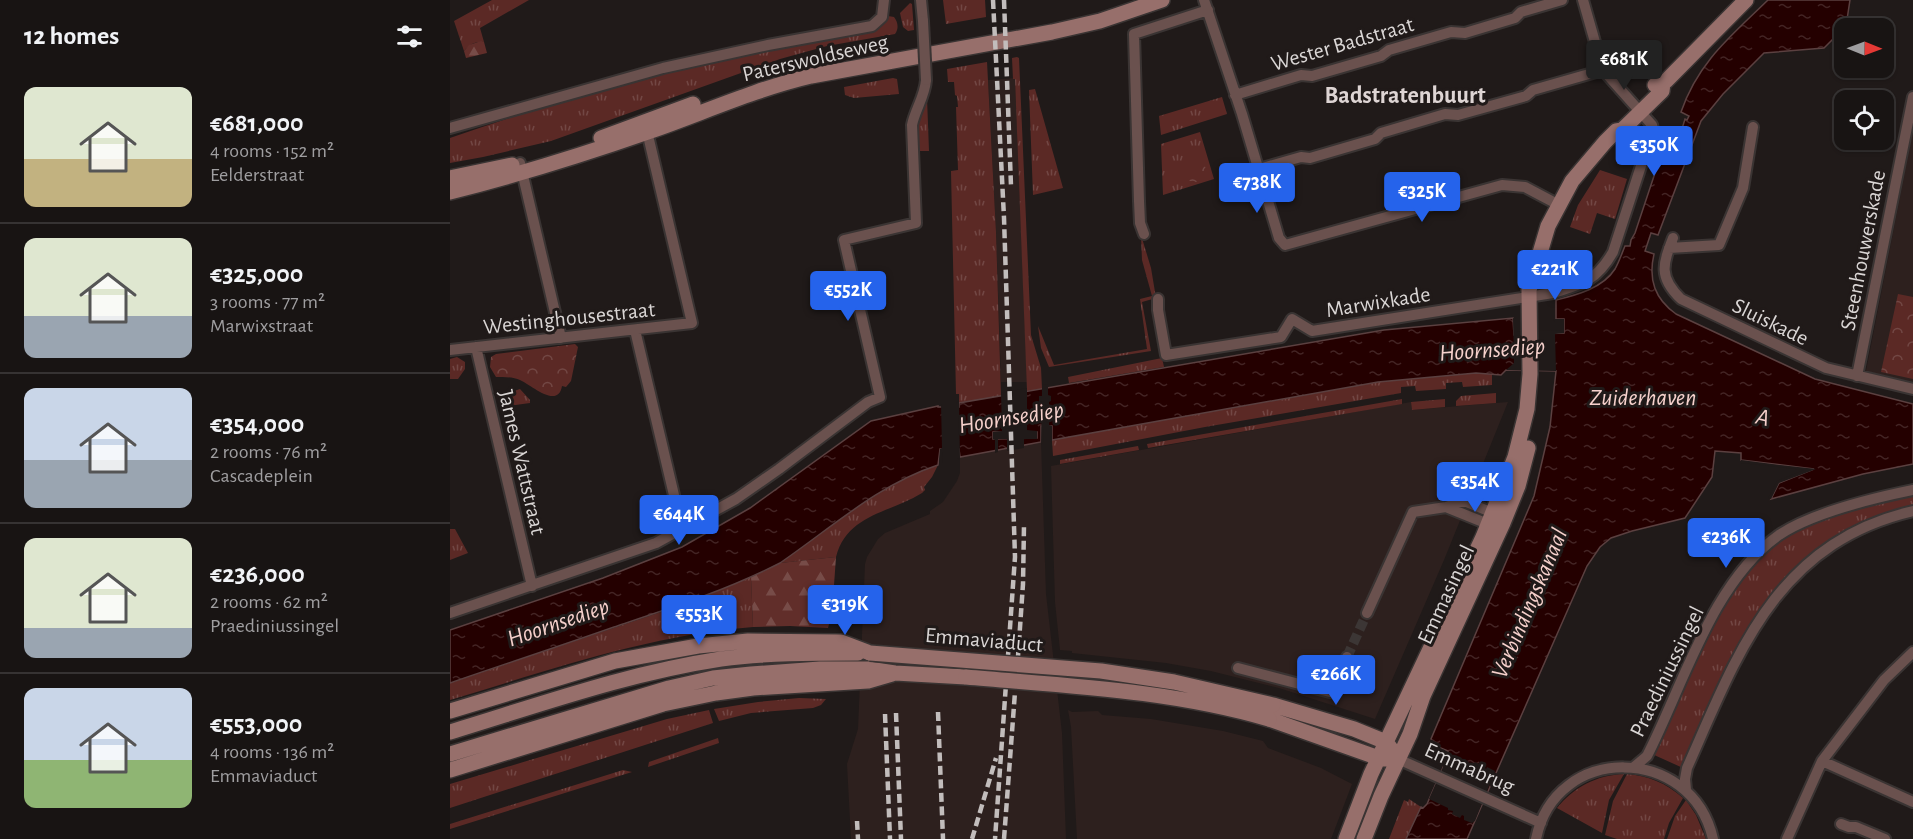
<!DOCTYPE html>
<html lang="en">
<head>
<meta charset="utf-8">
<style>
	body { margin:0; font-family:"Alegreya Sans",sans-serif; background:#252121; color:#f1f3f6; height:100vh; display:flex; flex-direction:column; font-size:22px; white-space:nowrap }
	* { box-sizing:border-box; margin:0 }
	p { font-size:20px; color:#9f9ea0 }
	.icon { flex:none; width:33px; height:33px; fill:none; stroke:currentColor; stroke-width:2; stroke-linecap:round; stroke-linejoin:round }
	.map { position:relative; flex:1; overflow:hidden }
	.drawer { display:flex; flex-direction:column; background:#181413; width:450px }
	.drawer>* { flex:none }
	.needle { width:39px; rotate:91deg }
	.tools { position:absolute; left:1384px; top:18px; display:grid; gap:12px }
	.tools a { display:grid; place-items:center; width:60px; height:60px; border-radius:12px; background:#181413; box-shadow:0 2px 4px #0004,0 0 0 2px #363333; font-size:30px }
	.price { position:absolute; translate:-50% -51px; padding:0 14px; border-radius:6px; background:#2563eb; color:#fff; font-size:20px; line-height:39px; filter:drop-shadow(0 2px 3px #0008) }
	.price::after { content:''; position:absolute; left:50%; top:36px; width:18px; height:14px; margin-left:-9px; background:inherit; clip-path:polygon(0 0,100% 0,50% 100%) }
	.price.current { background:#222; color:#fff }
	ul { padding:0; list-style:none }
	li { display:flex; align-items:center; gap:18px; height:150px; padding:0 24px }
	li+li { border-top:2px solid #363333 }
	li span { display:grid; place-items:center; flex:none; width:168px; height:120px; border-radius:12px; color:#555 }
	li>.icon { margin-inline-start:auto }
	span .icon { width:72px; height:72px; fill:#fffc; stroke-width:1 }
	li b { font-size:26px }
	h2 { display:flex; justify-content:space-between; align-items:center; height:72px; padding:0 24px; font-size:26px }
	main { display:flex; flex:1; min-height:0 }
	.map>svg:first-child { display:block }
	.built { fill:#2d201e }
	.grass { fill:url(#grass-tufts) }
	.forest { fill:url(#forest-firs) }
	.park { fill:url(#park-crowns) }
	.water { fill:url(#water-ripples); stroke:#5b4040; stroke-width:1.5; fill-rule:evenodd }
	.pier { fill:#201a19 }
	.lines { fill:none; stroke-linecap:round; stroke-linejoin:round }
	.street-tunnel { stroke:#3c3635; stroke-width:10; stroke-dasharray:10 5; stroke-linecap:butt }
	.street-casing { stroke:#3a3433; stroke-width:14 }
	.secondary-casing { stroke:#3a3433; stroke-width:18 }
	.street { stroke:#6a514e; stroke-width:10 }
	.secondary { stroke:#976f6b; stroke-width:15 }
	.rail { stroke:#c2bdbc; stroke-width:4.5; stroke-dasharray:9 4.5; stroke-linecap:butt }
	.street-bridge-casing { stroke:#3a3433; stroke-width:14; stroke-linecap:butt }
	.secondary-bridge-casing { stroke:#3a3433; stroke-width:18; stroke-linecap:butt }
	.street-bridge { stroke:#6a514e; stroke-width:10 }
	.secondary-bridge { stroke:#976f6b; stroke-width:15 }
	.labels { text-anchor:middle; stroke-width:6; stroke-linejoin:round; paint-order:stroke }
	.street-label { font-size:22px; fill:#dad6d5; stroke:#201a19 }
	.neighbourhood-label { font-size:24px; font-weight:bold; fill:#ded5d4; stroke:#201a19 }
	.water-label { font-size:24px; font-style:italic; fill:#f6d1cc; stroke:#201a19 }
</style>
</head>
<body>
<main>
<section class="drawer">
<h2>12 homes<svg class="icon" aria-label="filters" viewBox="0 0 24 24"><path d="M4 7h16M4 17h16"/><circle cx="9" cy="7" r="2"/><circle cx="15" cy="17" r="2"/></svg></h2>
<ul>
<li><span style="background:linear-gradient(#dfe7d0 60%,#c2b280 0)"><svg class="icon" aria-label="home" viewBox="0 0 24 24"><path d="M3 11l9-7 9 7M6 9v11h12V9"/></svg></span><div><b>€681,000</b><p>4 rooms · 152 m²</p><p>Eelderstraat</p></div></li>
<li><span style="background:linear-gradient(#dfe7d0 65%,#9aa5b1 0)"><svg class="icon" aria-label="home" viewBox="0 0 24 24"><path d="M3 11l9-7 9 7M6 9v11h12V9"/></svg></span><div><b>€325,000</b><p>3 rooms · 77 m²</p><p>Marwixstraat</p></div></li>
<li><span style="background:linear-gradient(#c9d6e8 60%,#9aa5b1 0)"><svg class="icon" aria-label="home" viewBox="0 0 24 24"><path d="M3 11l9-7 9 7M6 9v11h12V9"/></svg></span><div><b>€354,000</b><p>2 rooms · 76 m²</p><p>Cascadeplein</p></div></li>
<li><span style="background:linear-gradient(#dfe7d0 75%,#9aa5b1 0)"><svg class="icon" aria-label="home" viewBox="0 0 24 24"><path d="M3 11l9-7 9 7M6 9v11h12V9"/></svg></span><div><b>€236,000</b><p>2 rooms · 62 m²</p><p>Praediniussingel</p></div></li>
<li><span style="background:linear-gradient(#c9d6e8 60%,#8fb573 0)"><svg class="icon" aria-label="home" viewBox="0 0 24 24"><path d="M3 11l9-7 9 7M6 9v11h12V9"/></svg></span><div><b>€553,000</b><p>4 rooms · 136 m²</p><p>Emmaviaduct</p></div></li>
</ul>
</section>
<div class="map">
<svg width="1463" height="839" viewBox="0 0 1463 839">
	<defs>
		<pattern id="grass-tufts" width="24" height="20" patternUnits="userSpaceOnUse" patternTransform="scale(1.5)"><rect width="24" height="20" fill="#5b2925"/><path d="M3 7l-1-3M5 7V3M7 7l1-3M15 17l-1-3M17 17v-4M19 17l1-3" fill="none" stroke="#724744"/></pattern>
		<pattern id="forest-firs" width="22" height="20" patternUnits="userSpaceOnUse" patternTransform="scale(1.5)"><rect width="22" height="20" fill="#612e2a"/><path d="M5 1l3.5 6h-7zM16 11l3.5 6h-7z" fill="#774c48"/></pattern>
		<pattern id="park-crowns" width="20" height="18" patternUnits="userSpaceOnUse" patternTransform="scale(1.5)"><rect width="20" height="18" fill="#5b2925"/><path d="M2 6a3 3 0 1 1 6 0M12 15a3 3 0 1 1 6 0" fill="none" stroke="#724744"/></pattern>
		<pattern id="water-ripples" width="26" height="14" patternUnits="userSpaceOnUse" patternTransform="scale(1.5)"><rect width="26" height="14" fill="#240000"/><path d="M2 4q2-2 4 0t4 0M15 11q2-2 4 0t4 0" fill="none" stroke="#432424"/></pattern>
	</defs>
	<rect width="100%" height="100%" fill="#201a19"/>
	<path class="built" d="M565,78L577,382H551L546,232L538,80Z
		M1463,131V382L1416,371Z
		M961,402L962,410L1058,402L994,560L925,719L829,688L761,671L716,663L622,653V651L610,650L605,602L601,466Z
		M591,442L596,594L612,733L616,839H401L397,764L408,729L415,564L417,557L428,539L435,533L480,514V511L493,502L507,481L510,473V457Z
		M618,710L622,712L648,711L652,715L701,719L773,731L813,741L818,748L871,768L902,784L881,839H627L621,727Z"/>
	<path class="grass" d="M42,0H79L30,28L34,42C25,41 19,45 14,51L4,21Z
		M493,0H535L536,17L496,24Z
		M460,3L462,4L464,30L458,31L453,27L450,13Z
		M438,16L444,17C448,22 449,29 445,34L377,46L330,59L101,141L33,157L0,163V138C82,110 165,83 249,63C307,50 366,41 424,30L434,24Z
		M567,57L569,58L581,335L591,368L592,389L577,391L565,79H563L562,58Z
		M537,62L546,232L551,396L509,403V394H506L501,171L508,170L506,107H508L507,96L505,95L504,82H498L497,69Z
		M443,78L447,79L449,94L404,98L395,95L394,87Z
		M585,89L613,188L583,195L579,90Z
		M772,97L777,114L711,135L709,116Z
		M477,98L479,151H467L468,119Z
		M750,132L764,179L713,195L711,144Z
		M1150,170L1177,179L1165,219L1147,213L1140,234L1120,227L1128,205Z
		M691,235L701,268L706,298L692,302L701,351L599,367L591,348L588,326L604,365L697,349L690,299L702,296L692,260Z
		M7,357L15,362V369L8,379H0V359Z
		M712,358L714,367L619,383L618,377Z
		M1026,373L1042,374V385L1013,387L1012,382L996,383V389L966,391L965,386L951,387V393L755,427L603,456L602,440L928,382Z
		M70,389L80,400V403L50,407V397L57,393L62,395L64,391Z
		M1046,393V403L1006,406V401L1011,396Z
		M952,399V404L698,448L697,444Z
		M995,399V407L962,410L961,402Z
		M688,446L689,450L610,464V460Z
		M488,465L482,477L474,487L475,490L472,493C440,513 397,514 386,557L330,563C381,528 429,484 488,465Z
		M1463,494V506L1376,544L1346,568L1330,585L1293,637L1233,768L1202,754C1230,695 1272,580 1326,543C1366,515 1417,506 1463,494Z
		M0,529H5L18,553L0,560Z
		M301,577L303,627C199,635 100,670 0,700V683L214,611Z
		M349,698L376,699L371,705L363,708L301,713L269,721L264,709L308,702Z
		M259,710L263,723L0,808V784L217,719Z
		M268,738L269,743L198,767L199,762Z
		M173,770L182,772L0,829V824Z
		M1174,774L1159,800L1152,833L1107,808C1124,787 1147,775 1174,774Z
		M1177,774C1199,776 1216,783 1233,798L1219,823L1214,839H1167L1155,835L1163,801Z
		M959,799L971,807L956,839H939L954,800L958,802Z
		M1236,800L1246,815L1256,839H1217L1225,816Z"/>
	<path class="forest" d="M31,41L34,42L37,53L16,58L14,51L19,45Z
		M386,557L382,613L378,628L340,626L303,627L301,577L330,563Z"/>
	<path class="park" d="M734 171a11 11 0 1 1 22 0a11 11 0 1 1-22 0Z
		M1448,294L1463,297V379L1431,372Z
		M125,344L128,347L121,381L116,387L112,386C108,410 80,384 70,380C64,377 53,377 46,377L40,367L41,357L46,354Z"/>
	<path class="water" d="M1318,0H1400L1396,26L1374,48L1314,53L1273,94L1251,121L1208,235L1201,233L1195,251L1204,254C1198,280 1205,299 1226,314L1365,379L1463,404V464L1413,474L1321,499L1329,483L1364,469L1291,460V453L1265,451L1262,477L1235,518L1182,531L1161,538L1150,547L1137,566L1017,839H956L971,807L973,808L977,804L998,756V751L981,744V739L1084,496L1100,427L1106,371L1056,370L1051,375L1026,373L928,382L602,440V426H591V442L510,457L509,449H490L488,465C429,484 381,528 330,563C277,590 221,608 164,627C110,646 55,664 0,683V630L153,578L232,547L300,508L421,421L488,406V407H509V403L934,330L1063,318L1064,335L1114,333V319H1106V300C1127,295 1153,288 1165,269C1169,262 1172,253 1175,246H1180L1181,240L1185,233L1220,128L1231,132L1235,119L1237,120L1239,116L1231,112C1248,62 1281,36 1318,0ZM543,432H587V438L543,439Z"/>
	<path class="pier" d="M1063,318L1066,319V332L1111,330V322H1105L1103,319H1114V333L1105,334L1106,371L1056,370L1064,363Z
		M598,384V395L601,396V401L599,402V425L602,426V443L599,440V429H593L594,442L591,445L592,402H589V396H592V385Z
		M577,388V430L587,431V439H574V448L557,451V439H548V452L545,453V440L543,439V432L552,431L551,393Z
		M509,400L510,460L507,458V452H493L492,463H489L490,449L492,448L491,404H506Z
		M1291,460L1329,465L1366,469L1329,483L1321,499L1318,498L1327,481L1354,470L1291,463Z
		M998,756L1017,764L1018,763L1023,765L1025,762L1033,766L1032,769L1035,771L1037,767L1045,771L1025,821L1022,823L1014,820V816L1012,815L1010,818L1002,814L1003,811L998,810V808L979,799Z"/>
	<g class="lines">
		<path class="street-tunnel" d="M897,657L917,613"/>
		<defs>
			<path id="street" d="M471,0L473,21
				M754,0L792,114L829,238L835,245L1052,185L1075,187L1109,205
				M785,95L851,75L862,76L931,56L939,50L1001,32L1015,33L1065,18L1071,12L1112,0
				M0,128L213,68L318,45L422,26L432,17L434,0
				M70,163L111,338
				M809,169L851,157L860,158L925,139L931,133L995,114L1008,115L1076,96L1083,90L1153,70
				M694,234L690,223L689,201L684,34L758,10
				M1223,238C1213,264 1208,277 1231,299L1376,368L1463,389
				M1219,248L1269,245L1293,188L1303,127
				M708,299V310L716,355L831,337L842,319L862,331L1103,293C1133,284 1147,280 1163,252L1203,129L1202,125L1153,70L1133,0
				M185,330L232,529
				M26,347L82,586
				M0,350L242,323L196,127
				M1407,376L1463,97
				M996,507L1038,524H1044
				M0,613L206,543L286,499L329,469L418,402L430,397L394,240L466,223L462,125C465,110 475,96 476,80
				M917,613L963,512L996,507L1014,501L1043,513L1047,517
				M788,668L880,692L897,657
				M948,759L1091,823
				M1372,761L1463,802
				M1184,767L1197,756C1233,686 1262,582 1329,535C1362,513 1424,498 1463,490
				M1236,790L1235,779L1237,768C1288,653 1326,543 1463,511
				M1391,824L1399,827H1406L1435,839
				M1086,839C1105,743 1242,744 1263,839
				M1337,839L1372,761L1434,680L1463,652"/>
			<path id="secondary" d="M1205,85L1216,81L1296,0
				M151,138L243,104
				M0,178L62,165
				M0,192C68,175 135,154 201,131C255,112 306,89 361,76L602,32L650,21L712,0
				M823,705L904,729L936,742L942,750
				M0,711L165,661L248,646L298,641L391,642L420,653
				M819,719L929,758L938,759
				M0,732C89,705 178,673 271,659C316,653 362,653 408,653
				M0,754L219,688L263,678L301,674L370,669H418L445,673L516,677
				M0,770L213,704L266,693L303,688L418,681L442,674
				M896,839L921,774L1033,537L1065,457L1077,409L1080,374L1079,290L1098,226L1122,181L1155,142L1166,131L1172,130L1212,91L1213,83
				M914,839L931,796L960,734L973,696L1053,523L1068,486L1078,448"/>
		</defs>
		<use href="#street" class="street-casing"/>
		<use href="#secondary" class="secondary-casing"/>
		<use href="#street" class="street"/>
		<use href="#secondary" class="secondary"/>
		<path class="rail" d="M543,0L554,218L565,557L545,839
			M554,0L561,186
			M567,671L573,584L574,525
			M488,712L493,839
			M446,713L451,839
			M435,714L440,839
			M407,821L408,839
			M522,839L546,758
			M554,839L565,692"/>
		<defs>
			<path id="street-bridge" d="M473,21L476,80"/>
			<path id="secondary-bridge" d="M420,653L651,671L724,682L823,705
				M516,677C618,686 720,690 819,719"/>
		</defs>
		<use href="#street-bridge" class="street-bridge-casing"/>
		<use href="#secondary-bridge" class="secondary-bridge-casing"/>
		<use href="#street-bridge" class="street-bridge"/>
		<use href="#secondary-bridge" class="secondary-bridge"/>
	</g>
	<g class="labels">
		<g class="street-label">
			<text transform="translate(892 43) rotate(-16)" y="8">Wester Badstraat</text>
			<text transform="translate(365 57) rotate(-13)" y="8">Paterswoldseweg</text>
			<text transform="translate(1412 250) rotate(-79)" y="8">Steenhouwerskade</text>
			<text transform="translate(928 301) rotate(-9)" y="8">Marwixkade</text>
			<text transform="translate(119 317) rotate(-6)" y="8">Westinghousestraat</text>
			<text transform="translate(1321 321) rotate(26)" y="8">Sluiskade</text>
			<text transform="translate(73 462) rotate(77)" y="8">James Wattstraat</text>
			<text transform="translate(995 594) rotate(-65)" y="8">Emmasingel</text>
			<text transform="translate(534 639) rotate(5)" y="8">Emmaviaduct</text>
			<text transform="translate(1216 671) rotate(-64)" y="8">Praediniussingel</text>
			<text transform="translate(1020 767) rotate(24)" y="8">Emmabrug</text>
		</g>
		<g class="neighbourhood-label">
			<text x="955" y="103">Badstratenbuurt</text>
		</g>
		<g class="water-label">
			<text transform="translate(1042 349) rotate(-4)" y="8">Hoornsediep</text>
			<text x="1193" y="405">Zuiderhaven</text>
			<text transform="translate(561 417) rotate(-9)" y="8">Hoornsediep</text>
			<text transform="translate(1313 417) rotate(13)" y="8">A</text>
			<text transform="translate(1079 603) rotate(-67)" y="8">Verbindingskanaal</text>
			<text transform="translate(108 622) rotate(-19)" y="8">Hoornsediep</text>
		</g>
	</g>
</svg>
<div class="tools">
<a><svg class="needle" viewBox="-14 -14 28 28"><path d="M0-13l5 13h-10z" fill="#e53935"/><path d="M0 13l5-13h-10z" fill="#9f9ea0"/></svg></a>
<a><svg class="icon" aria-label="locate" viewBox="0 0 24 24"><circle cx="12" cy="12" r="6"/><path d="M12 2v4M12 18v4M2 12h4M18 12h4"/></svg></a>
</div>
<b class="price current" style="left:1174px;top:91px">€681K</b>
<b class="price" style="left:1204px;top:177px">€350K</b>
<b class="price" style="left:807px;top:214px">€738K</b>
<b class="price" style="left:972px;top:223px">€325K</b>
<b class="price" style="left:1105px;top:301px">€221K</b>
<b class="price" style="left:398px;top:322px">€552K</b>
<b class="price" style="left:1025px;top:513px">€354K</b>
<b class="price" style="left:229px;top:546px">€644K</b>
<b class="price" style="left:1276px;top:569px">€236K</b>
<b class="price" style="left:395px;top:636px">€319K</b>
<b class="price" style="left:249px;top:646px">€553K</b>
<b class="price" style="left:886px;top:706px">€266K</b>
</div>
</main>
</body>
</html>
